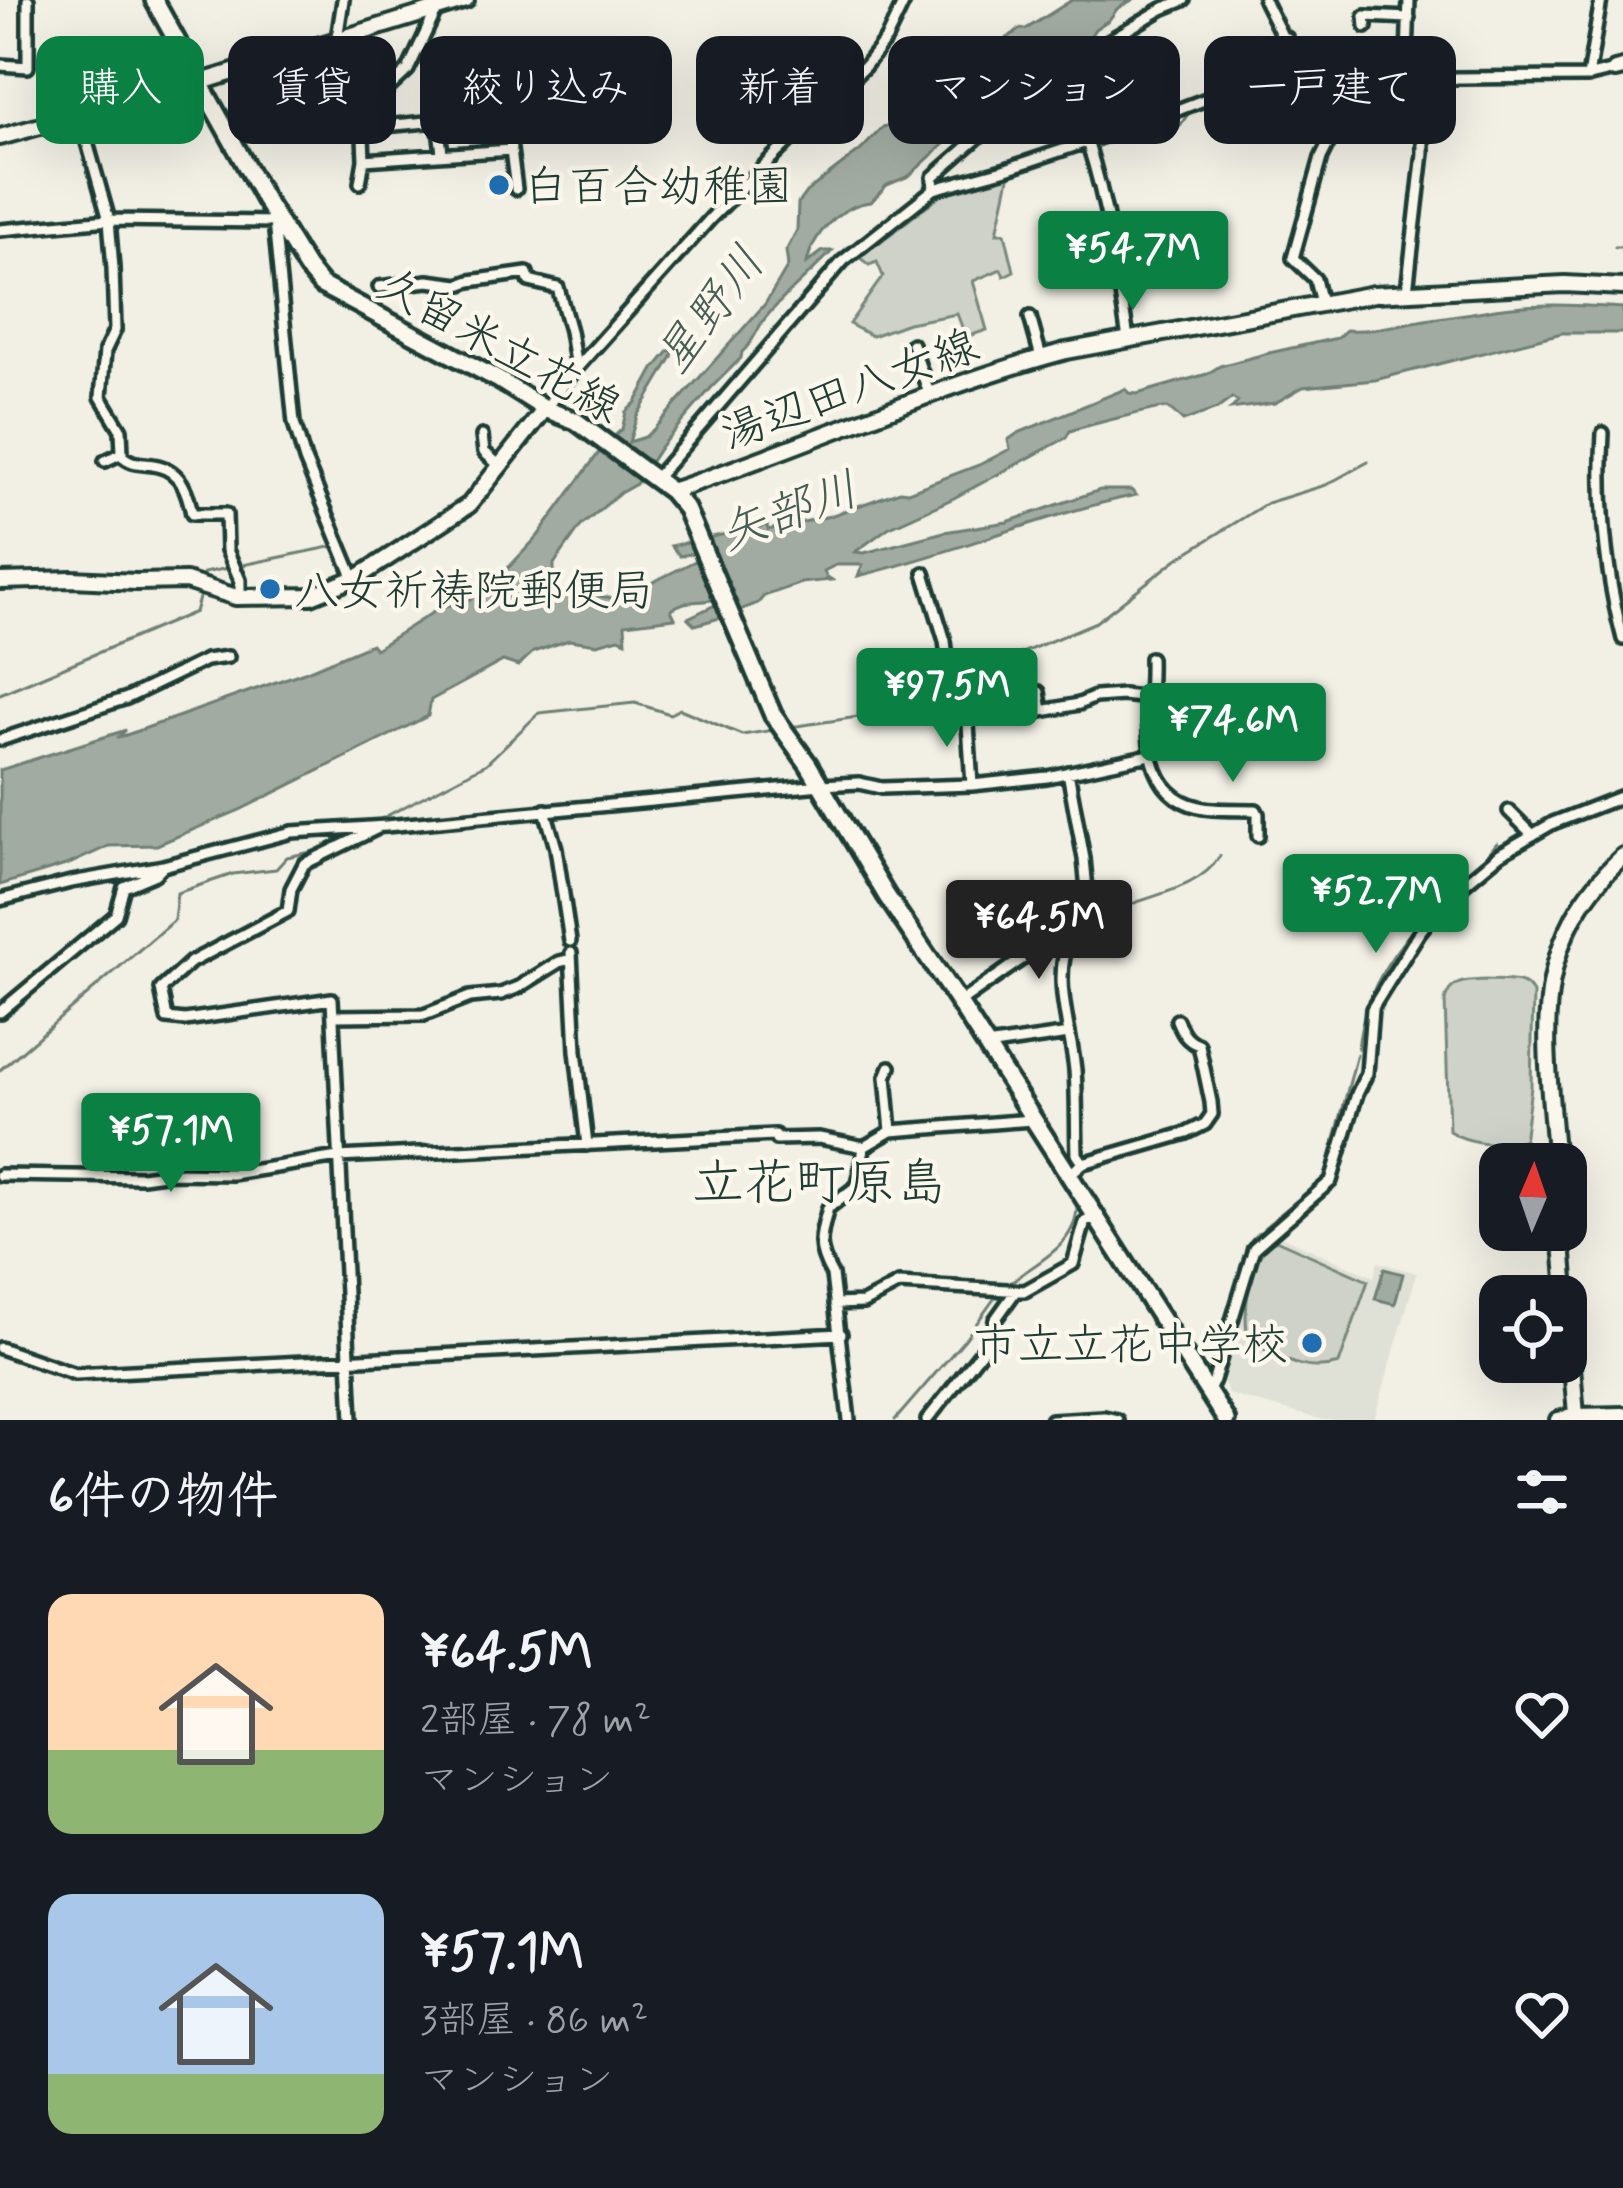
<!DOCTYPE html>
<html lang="ja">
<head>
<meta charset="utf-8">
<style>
	body { margin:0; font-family:Mynerve,"Klee One",sans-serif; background:#242831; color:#f1f3f6; height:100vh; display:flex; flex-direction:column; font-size:45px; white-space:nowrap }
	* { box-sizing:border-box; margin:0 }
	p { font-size:39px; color:#9ea1a6 }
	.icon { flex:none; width:66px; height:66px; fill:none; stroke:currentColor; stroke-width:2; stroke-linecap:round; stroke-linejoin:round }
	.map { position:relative; height:1420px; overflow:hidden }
	.details { display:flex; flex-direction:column; background:#171b24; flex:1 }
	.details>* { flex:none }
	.top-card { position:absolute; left:36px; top:36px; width:1551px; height:108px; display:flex; gap:24px }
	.needle { width:78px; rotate:2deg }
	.fabs { position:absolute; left:1479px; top:1143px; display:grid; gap:24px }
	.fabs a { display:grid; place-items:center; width:108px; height:108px; border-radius:24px; background:#171b24; box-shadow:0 12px 48px #0002; font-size:60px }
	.price { position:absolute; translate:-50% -102px; padding:0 27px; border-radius:12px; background:#0b8043; color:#fff; font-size:39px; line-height:78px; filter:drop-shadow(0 3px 6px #0008) }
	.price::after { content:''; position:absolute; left:50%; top:72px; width:36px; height:27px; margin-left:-18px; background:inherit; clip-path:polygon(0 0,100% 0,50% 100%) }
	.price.active { background:#222; color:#fff }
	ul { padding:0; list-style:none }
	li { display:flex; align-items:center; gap:36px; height:300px; padding:0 48px }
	li span { display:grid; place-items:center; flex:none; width:336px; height:240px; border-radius:24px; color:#555 }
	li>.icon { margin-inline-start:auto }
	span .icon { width:144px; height:144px; fill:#fffc; stroke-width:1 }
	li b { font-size:51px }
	h2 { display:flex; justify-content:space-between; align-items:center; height:144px; padding:0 48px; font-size:51px }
	.chip { padding:0 42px; border-radius:24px; background:#171b24; box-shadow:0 12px 48px #0002; font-size:42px; line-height:108px }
	.chip.active { background:#0b8043; color:#fff }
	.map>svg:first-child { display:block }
	.built { fill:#e0e1d6 }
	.green { fill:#cfd2c8; stroke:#77887e; stroke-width:3 }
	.water { fill:#a2aba1; stroke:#6e7f75; stroke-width:3 }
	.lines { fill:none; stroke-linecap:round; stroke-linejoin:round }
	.stream { stroke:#6e7f75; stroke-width:3 }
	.street-casing { stroke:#1f3d34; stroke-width:18 }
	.secondary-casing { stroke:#1f3d34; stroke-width:22 }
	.primary-casing { stroke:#1f3d34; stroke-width:24 }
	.street { stroke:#fbf7ec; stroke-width:9 }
	.secondary { stroke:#fbf7ec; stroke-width:14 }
	.primary { stroke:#fbf7ec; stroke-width:15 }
	.poi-dot { fill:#1f6fb2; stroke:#fbf7ec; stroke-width:4.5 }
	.labels { text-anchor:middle; stroke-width:9; stroke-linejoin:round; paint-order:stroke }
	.poi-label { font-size:45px; fill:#1f3d34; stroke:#fbf7ec; text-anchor:start }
	.street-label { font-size:45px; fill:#1f3d34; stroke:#fbf7ec }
	.water-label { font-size:48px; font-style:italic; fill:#465e55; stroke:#fbf7ec }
	.quarter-label { font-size:51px; fill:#1f3d34; stroke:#fbf7ec }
</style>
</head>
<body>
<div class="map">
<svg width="1623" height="1420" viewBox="0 0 1623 1420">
	<rect width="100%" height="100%" fill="#f2f0e5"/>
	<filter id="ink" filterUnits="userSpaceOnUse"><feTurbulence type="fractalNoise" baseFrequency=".00833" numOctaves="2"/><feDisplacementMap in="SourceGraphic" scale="24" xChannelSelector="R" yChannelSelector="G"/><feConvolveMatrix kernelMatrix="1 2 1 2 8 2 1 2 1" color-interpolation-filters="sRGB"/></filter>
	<g filter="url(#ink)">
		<path class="built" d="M1276,1234L1374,1277L1378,1262L1417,1273L1374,1420H1323L1227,1394V1389L1218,1371L1255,1251Z"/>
		<path class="green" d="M1010,173L997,233H1005L1014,271L1004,276L1001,269L973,281L987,330L966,337L957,314L908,323L872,336L849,324L883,276L877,262L869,265L859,257L871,246L879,243L942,194Z
			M1486,980C1504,981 1524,977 1533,993L1531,1087L1525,1134L1524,1139C1504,1148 1467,1143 1449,1131L1445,1000C1451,979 1468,981 1486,980Z
			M1276,1240L1368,1281L1339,1364C1303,1375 1281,1357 1249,1341C1241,1316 1249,1251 1276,1240Z"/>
		<path class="water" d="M1072,0H1132L1117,9L1109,20L1095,29L1086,43L1054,57L1036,69L967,123L909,176L887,185L871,202C841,205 813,233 807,263L823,251H832C810,275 783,295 763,321C755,333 753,343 742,352L741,358L712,387L661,446L636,484L620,493L581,526L554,564V572L560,578L557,587L563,591L619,599L699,559L698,552L680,556L671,546L767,525L768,530L830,516L900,491L908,492L979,465L1010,449L1008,440L1018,433L1125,389L1129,393L1137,394L1207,374L1220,366L1269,353L1337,338L1346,330C1370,332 1395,325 1419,321C1441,317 1462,315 1484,311C1528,302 1578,305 1623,308V333H1562L1375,380L1303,387L1275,403L1231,409L1238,402L1232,398L1217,409L1183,421C1178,417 1174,411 1167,408C1162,406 1081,427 1070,431L1066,438L952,499L888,528L855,552L864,553L944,532L1007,522L1100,490H1131L1136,495C1041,515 952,554 858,576L863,565H836L824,571L826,576L832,580L801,583L764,596L758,603L723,617L695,625L688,618L717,604L715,599C698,604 686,598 671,610L675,618L625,624L626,641L619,638L597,644L569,640L533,652L518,666L503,661L431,700L428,716L240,810L157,845L109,846L69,864L0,885V770L126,730L117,738L132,733L307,671L371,644L375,649L438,609L470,599L485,590L511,565L538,536L603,447L622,429L626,412L636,402L654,369L670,350L673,351L672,357L637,416L629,442L645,437L653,430L765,304L778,283L788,266L786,251L797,230L798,203L806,192L861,150L883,127L897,122L949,76L966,67L1020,29H1026Z
			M1384,1269L1403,1274L1395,1304L1375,1299Z"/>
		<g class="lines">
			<path class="stream" d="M1156,141L1175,133L1190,111
				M1615,247H1623
				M202,581L204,573L335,546
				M0,694L195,612L201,591
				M790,727L899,711L935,697L991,666L1096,622L1177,559L1267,503L1326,485L1368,462
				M373,823L486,764L539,713L635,703L670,714L680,709L742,735L774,730
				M1448,892L1482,862L1497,843
				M1082,934C1092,925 1104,917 1115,911C1149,894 1198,891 1220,856
				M1358,1049C1364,987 1397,946 1437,902
				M0,1070L174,920L177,893L233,874L276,869L287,857L325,849L347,833
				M1070,1157L1071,1153
				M1264,1228L1325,1177L1357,1054
				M1252,1239L1259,1232
				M1006,1286C1036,1261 1079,1247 1077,1202
				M1206,1367H1213L1249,1244
				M895,1420L966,1338L999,1292"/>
			<defs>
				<path id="street" d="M1264,0L1292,56L1287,38
					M1366,27L1365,16L1409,18
					M337,39L343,0
					M1219,45L1230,74
					M0,65L28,67V0
					M1588,77L1601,0
					M1406,86L1409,0
					M1233,93L1230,75L1233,69L1244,65
					M438,121L442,153
					M508,126L516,189
					M83,128L109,220L113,268L115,330L105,351L101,397L121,430L122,453L105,461
					M363,128L469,118L468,102
					M1087,141C1108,206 1118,272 1128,339
					M364,160L511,150
					M360,183L364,160L362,113L408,70L437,9
					M934,189L933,177L1016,104L1098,47L1162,9L1184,0
					M274,222L294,423L305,460L354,579
					M0,230L109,220L279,222
					M379,287L428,281L459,285L470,281L527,273L529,281L558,288L570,331L576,368
					M1407,291L1423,153L1422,84
					M1321,303L1315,279L1293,258L1321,158L1328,144L1329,90
					M1030,317L1041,357
					M912,344L930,396
					M545,409L576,369L711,218L865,66L886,39L905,0
					M1603,433C1599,503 1605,571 1623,639
					M482,436L484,452L500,466
					M120,454C134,467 141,462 158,466C182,472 188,493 192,514H226L227,550L240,580V597
					M655,479L843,261L934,189L1003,170L1146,122L1222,93L1406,86L1457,78L1586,77L1615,70
					M924,573L945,641L948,664L968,724L972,785
					M1150,658C1152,707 1132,792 1199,807C1213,811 1239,809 1256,810L1258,814V836
					M963,708L1039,692L1042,711L1079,704L1095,697L1123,695L1149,698
					M0,740L127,698L206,660L228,657
					M545,810L556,848L570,941
					M1509,811L1533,835
					M0,900L71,882L163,866L292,832L386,826L821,785L859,783L881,788L972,785L1047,777L1150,755
					M571,953L576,1051L587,1145
					M959,1003L1022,959L1069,941L1090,920L1084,859L1068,772
					M0,1012L116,915L124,887L155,874L163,866
					M333,1016L424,1015L470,997L501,994L519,987L559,962L571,959
					M986,1046L1069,1034
					M890,1067L886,1077L891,1131
					M1083,1163L1187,1133L1205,1124L1212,1114L1211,1102L1199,1045C1186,1041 1182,1032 1177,1020
					M0,1175L142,1177L171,1173L232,1174L338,1157L775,1135L776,1139L819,1138L864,1147L891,1131L1032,1120
					M1069,1175L1083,1163L1077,1154C1076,1126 1077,1098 1075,1070C1071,1030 1052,979 1069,941
					M835,1304L863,1303L899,1284L1025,1291L1073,1264L1085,1222L1096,1216
					M0,1348L75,1374L841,1334
					M1208,1393L1214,1380L1254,1248L1331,1181L1357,1094L1367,1073L1372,1009L1419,933L1445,900L1500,854L1553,823L1623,796
					M352,1420L332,999L185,1020L167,1018L161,989L191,962L288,911L291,889L304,864L376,829
					M849,1420L832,1275C816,1247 820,1237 828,1208L858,1185L864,1147
					M927,1420L992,1338L995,1320L1015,1292
					M1051,1420L1104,1417L1117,1420"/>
				<path id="secondary" d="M1615,70L1623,68
					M0,137L198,83L466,0
					M671,491C803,447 931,387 1066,351L1374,294L1565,284L1623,287
					M0,581L72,579L136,582L186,581L236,597L311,596L358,577L469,505L545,409
					M1556,1164C1547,1045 1524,947 1623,856
					M1561,1230L1576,1416
					M1558,1420L1576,1416L1623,1415"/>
				<path id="primary" d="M154,0L265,200L307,268L321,285L499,380L545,409L576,421L671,491L686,509L773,715L808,764L886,895L959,1003L1226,1420"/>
			</defs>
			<use href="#street" class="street-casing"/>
			<use href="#secondary" class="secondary-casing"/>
			<use href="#primary" class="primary-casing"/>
			<use href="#street" class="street"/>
			<use href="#secondary" class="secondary"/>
			<use href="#primary" class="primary"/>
		</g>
	</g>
	<g class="poi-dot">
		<circle cx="499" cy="185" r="12"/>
		<circle cx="270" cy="589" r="12"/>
		<circle cx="1312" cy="1343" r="12"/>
	</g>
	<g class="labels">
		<g class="poi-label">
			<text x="523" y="201">白百合幼稚園</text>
			<text x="294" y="605">八女祈祷院郵便局</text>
			<text x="1288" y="1359" text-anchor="end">市立立花中学校</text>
		</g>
		<g class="street-label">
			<text transform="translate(500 344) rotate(29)" y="16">久留米立花線</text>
			<text transform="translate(849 388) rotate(-20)" y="16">湯辺田八女線</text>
		</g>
		<g class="water-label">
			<text transform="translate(709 309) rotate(-53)" y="17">星野川</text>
			<text transform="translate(788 510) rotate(-20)" y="17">矢部川</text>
		</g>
		<g class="quarter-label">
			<text x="820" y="1199">立花町原島</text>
		</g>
	</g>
</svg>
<div class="fabs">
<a><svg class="needle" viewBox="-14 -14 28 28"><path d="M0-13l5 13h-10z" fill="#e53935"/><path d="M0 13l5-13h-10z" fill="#9ea1a6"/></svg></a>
<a><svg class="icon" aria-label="locate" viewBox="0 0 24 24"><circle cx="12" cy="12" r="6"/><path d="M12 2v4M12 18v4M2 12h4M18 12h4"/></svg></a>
</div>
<b class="price" style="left:1133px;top:313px">¥54.7M</b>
<b class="price" style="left:947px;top:750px">¥97.5M</b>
<b class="price" style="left:1233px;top:785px">¥74.6M</b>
<b class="price" style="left:1376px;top:956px">¥52.7M</b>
<b class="price active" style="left:1039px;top:982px">¥64.5M</b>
<b class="price" style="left:171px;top:1195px">¥57.1M</b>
<div class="top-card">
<a class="chip active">購入</a>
<a class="chip">賃貸</a>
<a class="chip">絞り込み</a>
<a class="chip">新着</a>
<a class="chip">マンション</a>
<a class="chip">一戸建て</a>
</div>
</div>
<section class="details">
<h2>6件の物件<svg class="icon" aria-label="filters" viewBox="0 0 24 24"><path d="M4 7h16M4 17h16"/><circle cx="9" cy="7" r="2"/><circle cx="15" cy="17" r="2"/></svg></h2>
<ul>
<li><span style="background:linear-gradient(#ffd9b3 65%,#8fb573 0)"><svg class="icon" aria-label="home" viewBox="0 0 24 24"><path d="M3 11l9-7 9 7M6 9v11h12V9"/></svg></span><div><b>¥64.5M</b><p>2部屋 · 78 m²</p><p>マンション</p></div><svg class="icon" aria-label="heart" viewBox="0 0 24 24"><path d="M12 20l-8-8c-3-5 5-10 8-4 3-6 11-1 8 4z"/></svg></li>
<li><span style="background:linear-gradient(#a9c7e8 75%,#8fb573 0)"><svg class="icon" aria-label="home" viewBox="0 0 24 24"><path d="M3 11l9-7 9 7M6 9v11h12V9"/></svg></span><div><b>¥57.1M</b><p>3部屋 · 86 m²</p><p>マンション</p></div><svg class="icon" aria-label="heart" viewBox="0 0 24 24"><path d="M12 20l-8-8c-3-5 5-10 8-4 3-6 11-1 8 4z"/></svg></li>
</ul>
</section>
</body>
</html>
